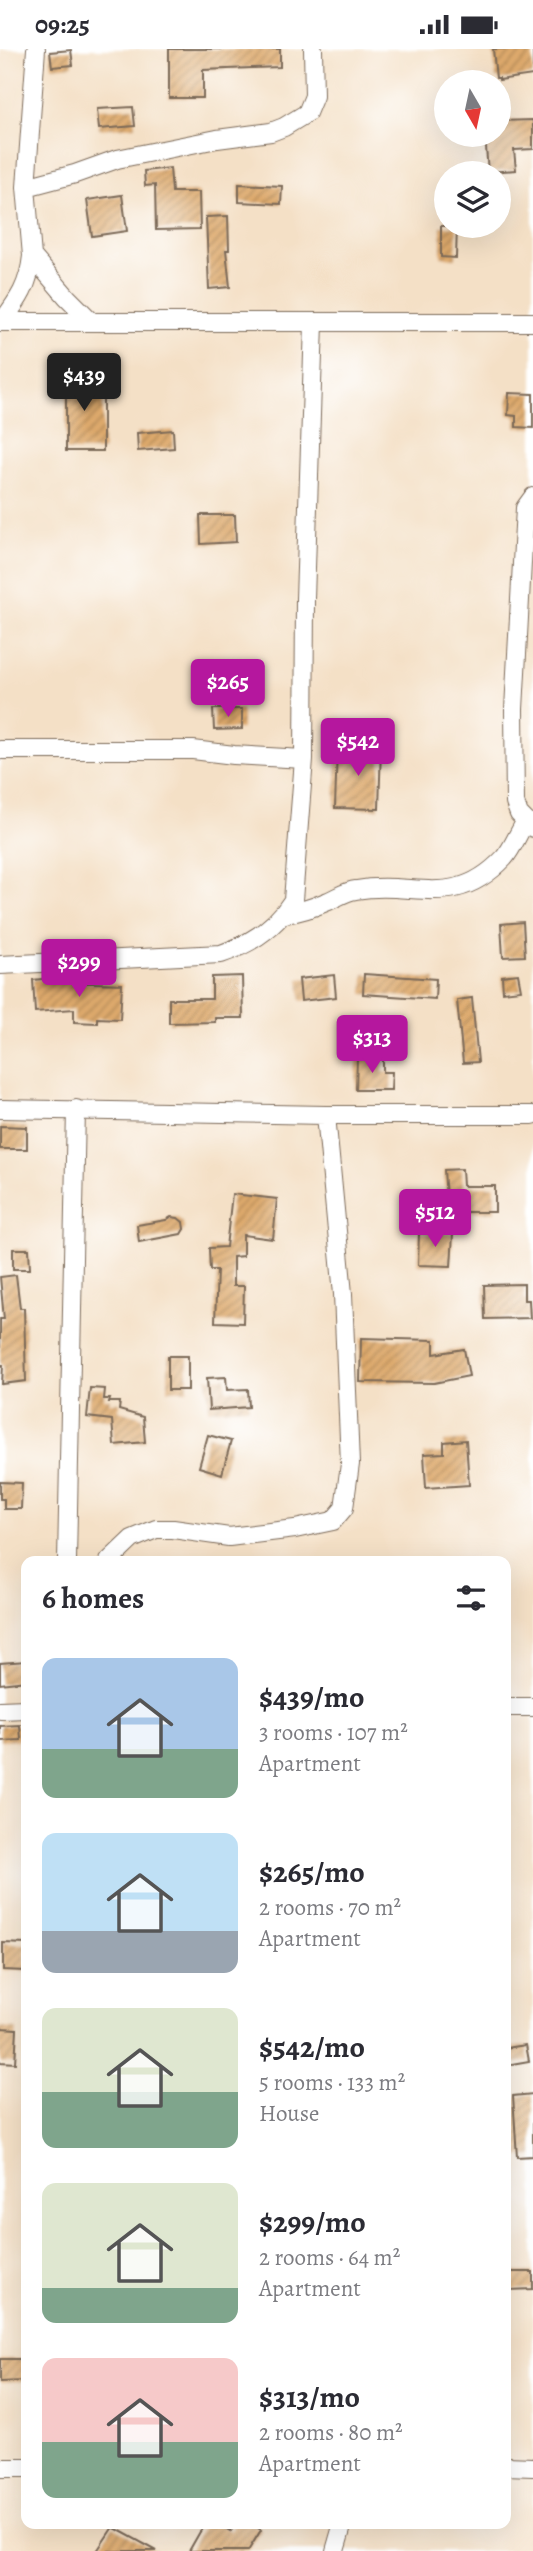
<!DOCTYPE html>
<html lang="en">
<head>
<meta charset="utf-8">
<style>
	body { margin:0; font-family:Alegreya,serif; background:#f7f7f7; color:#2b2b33; height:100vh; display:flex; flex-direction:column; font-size:26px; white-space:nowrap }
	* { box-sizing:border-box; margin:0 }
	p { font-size:23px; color:#7c7c81 }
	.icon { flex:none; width:38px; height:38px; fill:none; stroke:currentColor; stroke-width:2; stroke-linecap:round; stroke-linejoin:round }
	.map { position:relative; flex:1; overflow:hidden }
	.details { position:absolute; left:21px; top:1507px; width:490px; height:973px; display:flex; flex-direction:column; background:#fff; border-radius:14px; box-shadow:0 7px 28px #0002 }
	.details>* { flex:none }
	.needle { width:46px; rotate:171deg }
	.tools { position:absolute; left:434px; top:21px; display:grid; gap:14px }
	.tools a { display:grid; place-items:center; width:77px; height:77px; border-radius:50%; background:#fff; box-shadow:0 7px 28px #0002; font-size:35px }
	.price { position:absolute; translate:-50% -60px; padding:0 16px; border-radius:7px; background:#b5179e; color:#fff; font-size:23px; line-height:46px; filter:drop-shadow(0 2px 4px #0008) }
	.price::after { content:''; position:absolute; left:50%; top:42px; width:21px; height:16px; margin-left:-10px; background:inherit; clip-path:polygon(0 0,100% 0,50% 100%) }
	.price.active { background:#222; color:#fff }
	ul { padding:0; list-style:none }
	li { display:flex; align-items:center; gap:21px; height:175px; padding:0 21px }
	li span { display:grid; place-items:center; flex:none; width:196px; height:140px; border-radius:14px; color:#555 }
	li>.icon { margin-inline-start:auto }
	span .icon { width:84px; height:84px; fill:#fffc; stroke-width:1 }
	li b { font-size:30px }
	h2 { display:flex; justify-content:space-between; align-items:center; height:84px; padding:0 21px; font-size:30px }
	.status { display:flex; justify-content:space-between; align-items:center; height:49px; padding:0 35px; background:#fff; direction:ltr }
	.status svg { height:19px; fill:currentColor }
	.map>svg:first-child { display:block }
	.building { fill:url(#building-hatch) }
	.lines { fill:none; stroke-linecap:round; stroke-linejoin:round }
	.minor-casing { stroke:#7c6a59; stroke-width:20 }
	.minor { stroke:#fff; stroke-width:18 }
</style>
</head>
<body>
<div class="status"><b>09:25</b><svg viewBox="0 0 49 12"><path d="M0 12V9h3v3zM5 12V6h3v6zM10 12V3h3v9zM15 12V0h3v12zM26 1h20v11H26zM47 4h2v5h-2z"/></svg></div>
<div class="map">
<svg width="533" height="2502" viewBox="0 0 533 2502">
	<defs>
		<pattern id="building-hatch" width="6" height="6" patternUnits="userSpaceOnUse" patternTransform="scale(1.75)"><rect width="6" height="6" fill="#dda96c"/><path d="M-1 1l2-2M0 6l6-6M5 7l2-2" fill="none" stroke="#b48a58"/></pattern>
	</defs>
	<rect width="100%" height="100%" fill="#fff"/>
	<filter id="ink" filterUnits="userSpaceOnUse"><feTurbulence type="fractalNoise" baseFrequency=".0143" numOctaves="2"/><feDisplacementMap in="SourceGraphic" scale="14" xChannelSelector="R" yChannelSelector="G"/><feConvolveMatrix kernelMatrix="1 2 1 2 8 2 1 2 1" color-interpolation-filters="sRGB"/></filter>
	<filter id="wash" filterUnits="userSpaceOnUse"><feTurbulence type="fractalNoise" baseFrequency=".00686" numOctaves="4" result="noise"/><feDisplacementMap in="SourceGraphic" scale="28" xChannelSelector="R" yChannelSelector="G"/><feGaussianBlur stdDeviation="1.57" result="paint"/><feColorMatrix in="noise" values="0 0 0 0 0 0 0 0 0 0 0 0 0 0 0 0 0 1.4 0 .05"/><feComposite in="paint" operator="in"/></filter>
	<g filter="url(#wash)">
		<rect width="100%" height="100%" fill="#f4e0c6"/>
		<g id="blocks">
			<path class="building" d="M169,0H280V18L203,21V49H169Z
				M493,0H533V26L499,31V29H496Z
				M71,1L73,16L52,18L50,3Z
				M133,58L135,77L99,80L97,60Z
				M533,71V100L514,101L516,121L488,123L485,86H499V72Z
				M170,119L172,143H199L200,180L156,181L155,136L145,137L144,122Z
				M239,135L282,137L281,155L239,153Z
				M122,146L127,182L92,187L87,151Z
				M228,167L229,201H226L230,238L209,240L206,168Z
				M441,177H457L456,209L441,208Z
				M66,326H103V402H66Z
				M509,344L533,345V379L516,378V367L508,366Z
				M173,381L174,399L138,402L137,384Z
				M200,466H235L236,493L201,495Z
				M213,660H242V680L214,681Z
				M337,699H381L379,760L335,759Z
				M523,873L525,907L503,908L501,875Z
				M364,925L436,930L435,950L363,945Z
				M518,925L521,941L503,943L502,927Z
				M334,926L336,948L301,952L299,930Z
				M242,927L243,969H215V973L169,974V950H212V928Z
				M62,928V933L122,935L120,970L97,969V974L74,973V960L35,963L33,931Z
				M472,949L478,1013L463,1014L457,951Z
				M357,1009H383V1023H392L391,1041H356Z
				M0,1077L27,1078V1100H0Z
				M462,1120L463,1137H495V1163H447L444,1121Z
				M232,1145L277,1150L273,1190L243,1186V1207L233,1208V1237H244L243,1274L215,1273L217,1221H210L209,1199L226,1198Z
				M171,1168L178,1169L183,1173L184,1180L181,1185L139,1193L137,1176L166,1171Z
				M419,1184L453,1185L451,1217L418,1216Z
				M13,1200H29L30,1220H13Z
				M16,1226L20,1259H24L26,1332L2,1335L3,1316H0V1270H4L0,1228Z
				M524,1235V1251H529L530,1269L485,1270L484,1236Z
				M361,1289L434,1291V1305L464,1300L469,1327L434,1334L360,1333Z
				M168,1307H188V1341H168Z
				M226,1328L227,1341L248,1340L249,1358L209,1361L207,1329Z
				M90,1339L105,1340L104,1350H110L109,1353H120L119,1361L143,1368L145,1393L114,1396L112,1371L87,1368Z
				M208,1386L231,1392L222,1425L199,1418Z
				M466,1391L469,1436L426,1439L424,1405L444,1404V1393Z
				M0,1433L22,1434L21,1460H4V1450H0Z
				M26,1612V1632L0,1635V1614Z
				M20,1676L21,1691L0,1692V1677Z
				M3,1894L26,1895V1922L3,1921Z
				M0,1979L17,1980L15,2014L0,2013Z
				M526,1996L529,2012L506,2016V1999Z
				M533,2045V2107L517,2108L513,2047Z
				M509,2223H533V2240L509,2241Z
				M0,2310H26V2332L0,2333Z
				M205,2474H218L231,2482L235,2474H250L261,2481L248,2502H189Z
				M113,2478L157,2502H97Z"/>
		</g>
	</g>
	<g filter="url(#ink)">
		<use href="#blocks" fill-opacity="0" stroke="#7c6a59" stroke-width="2"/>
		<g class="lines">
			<defs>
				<path id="minor" d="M36,0L26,138L32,207L67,248L91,272
					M26,138L75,125L117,110L217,90L271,83L284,78L307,64L314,47L313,0
					M0,273H533
					M2,273C19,250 29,236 32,207
					M533,448L525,459L514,660L515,754L519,765L533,779
					M0,701H193L234,706L304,710
					M285,865C299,863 312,859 326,853C336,849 346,842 356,841C415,831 454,862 504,809C513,799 518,784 526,772
					M0,916L221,905C251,895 276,878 293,851L304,710L305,550L314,274
					M0,1060L326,1066H533
					M67,1512L76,1060
					M109,1512L132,1490L156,1480H173L229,1488L295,1480L333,1472L344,1459L350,1415L343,1245L326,1066
					M506,1658H533
					M0,1661L26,1660
					M506,2417L533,2418
					M0,2419H26
					M335,2502L343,2474"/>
			</defs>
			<use href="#minor" class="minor-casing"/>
			<use href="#minor" class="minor"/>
		</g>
	</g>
</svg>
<div class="tools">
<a><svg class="needle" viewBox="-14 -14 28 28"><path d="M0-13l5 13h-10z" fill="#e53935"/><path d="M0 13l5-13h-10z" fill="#7c7c81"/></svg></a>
<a><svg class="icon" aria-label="layers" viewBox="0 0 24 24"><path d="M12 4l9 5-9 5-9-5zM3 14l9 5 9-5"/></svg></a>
</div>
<b class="price active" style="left:84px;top:364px">$439</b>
<b class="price" style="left:228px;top:670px">$265</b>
<b class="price" style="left:358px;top:729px">$542</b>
<b class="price" style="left:79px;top:950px">$299</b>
<b class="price" style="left:372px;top:1026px">$313</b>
<b class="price" style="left:435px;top:1200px">$512</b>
<section class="details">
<h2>6 homes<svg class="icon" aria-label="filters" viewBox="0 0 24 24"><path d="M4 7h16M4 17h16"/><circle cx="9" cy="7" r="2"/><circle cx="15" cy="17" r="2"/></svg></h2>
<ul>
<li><span style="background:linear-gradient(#a9c7e8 65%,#7fa58c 0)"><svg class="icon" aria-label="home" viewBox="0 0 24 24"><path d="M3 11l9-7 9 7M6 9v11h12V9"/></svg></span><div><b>$439/mo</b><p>3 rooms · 107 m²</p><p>Apartment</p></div></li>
<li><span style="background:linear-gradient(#bfe0f5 70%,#9aa5b1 0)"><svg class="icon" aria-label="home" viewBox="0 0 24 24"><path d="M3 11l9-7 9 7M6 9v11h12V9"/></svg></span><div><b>$265/mo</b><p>2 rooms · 70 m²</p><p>Apartment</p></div></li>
<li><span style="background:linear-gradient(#dfe7d0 60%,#7fa58c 0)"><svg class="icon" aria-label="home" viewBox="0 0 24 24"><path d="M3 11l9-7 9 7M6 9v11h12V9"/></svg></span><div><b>$542/mo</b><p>5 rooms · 133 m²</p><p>House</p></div></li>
<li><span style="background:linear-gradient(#dfe7d0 75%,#7fa58c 0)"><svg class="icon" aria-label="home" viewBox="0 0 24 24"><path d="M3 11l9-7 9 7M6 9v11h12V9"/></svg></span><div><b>$299/mo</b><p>2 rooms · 64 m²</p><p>Apartment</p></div></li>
<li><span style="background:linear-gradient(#f6c9c9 60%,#7fa58c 0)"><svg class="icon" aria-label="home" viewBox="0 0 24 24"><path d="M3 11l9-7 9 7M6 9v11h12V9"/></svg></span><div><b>$313/mo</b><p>2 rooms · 80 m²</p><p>Apartment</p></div></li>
</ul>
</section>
</div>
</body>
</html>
